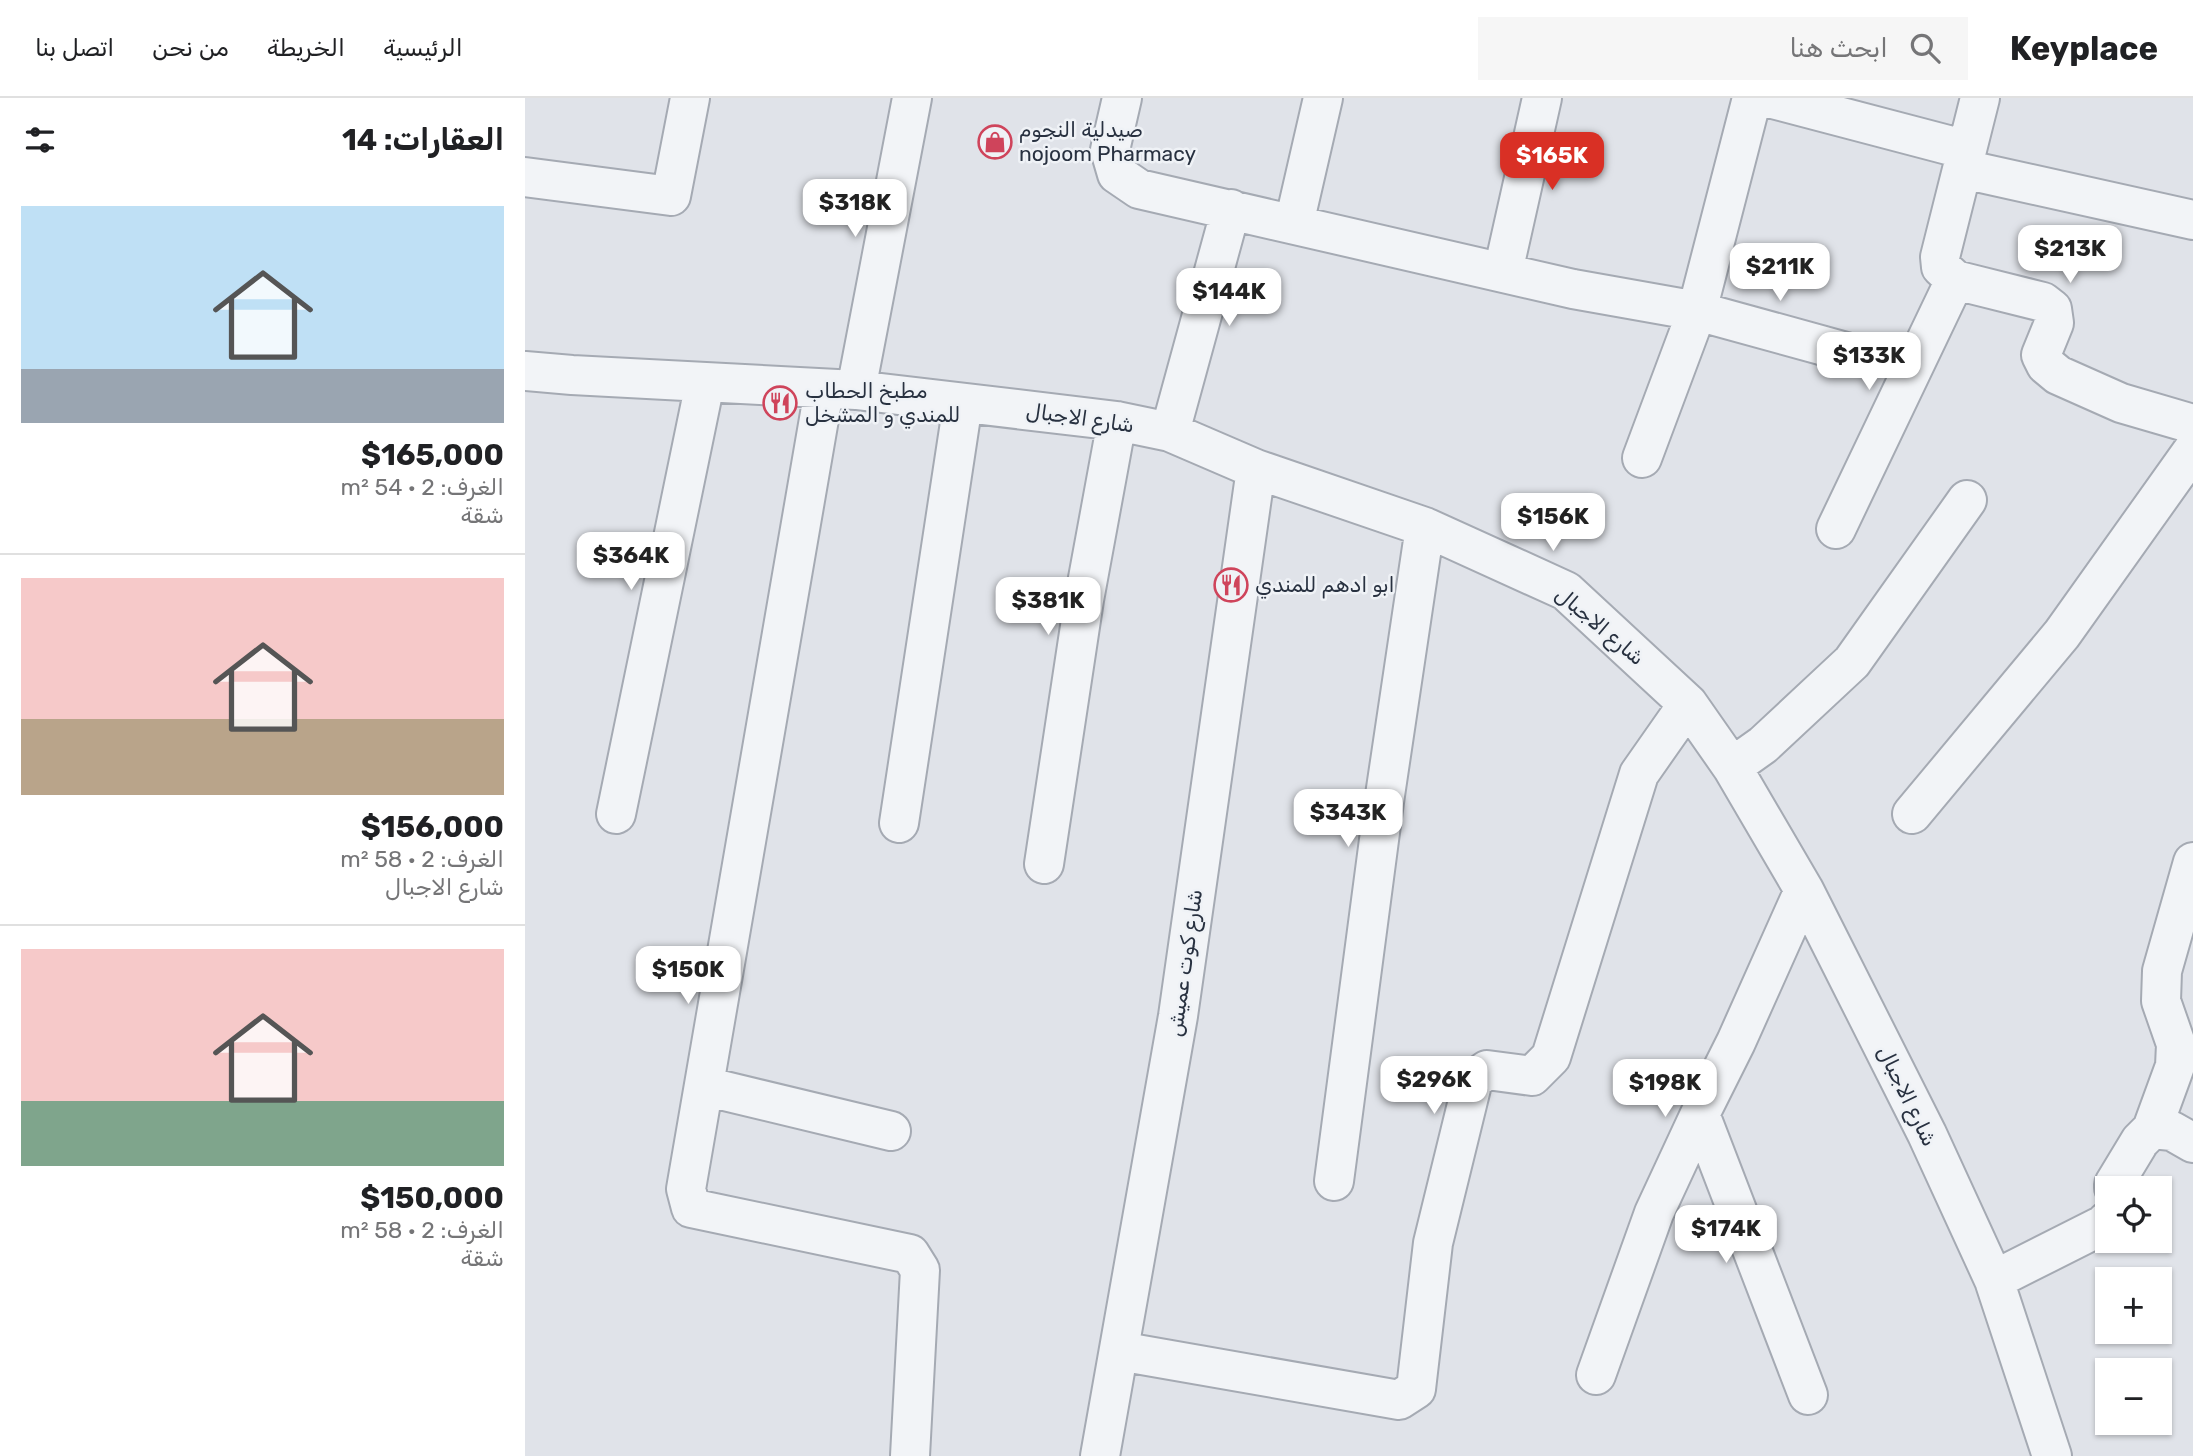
<!DOCTYPE html>
<html lang="ar">
<head>
<meta charset="utf-8">
<style>
	body { margin:0; font-family:Rubik,Cairo,sans-serif; background:#f6f6f6; color:#202124; direction:rtl; height:100vh; display:flex; flex-direction:column; font-size:26px; white-space:nowrap }
	* { box-sizing:border-box; margin:0 }
	p { font-size:23px; color:#757577 }
	.icon { flex:none; width:38px; height:38px; fill:none; stroke:currentColor; stroke-width:2; stroke-linecap:round; stroke-linejoin:round }
	.map { position:relative; flex:1; overflow:hidden; direction:ltr }
	.details { display:flex; flex-direction:column; background:#fff; width:525px }
	.details>* { flex:none }
	.buttons { position:absolute; left:1570px; top:1078px; display:grid; gap:14px }
	.buttons a { display:grid; place-items:center; width:77px; height:77px; border-radius:0px; background:#fff; box-shadow:0 2px 5px #0004; font-size:35px }
	.price { position:absolute; translate:-50% -60px; padding:0 16px; border-radius:14px; background:#fff; color:#222; font-size:23px; line-height:46px; filter:drop-shadow(0 2px 4px #0008) }
	.price::after { content:''; position:absolute; left:50%; top:42px; width:21px; height:16px; margin-left:-10px; background:inherit; clip-path:polygon(0 0,100% 0,50% 100%) }
	.price.selected { background:#d93025; color:#fff }
	ul { padding:0; list-style:none }
	li { display:grid; align-content:center; gap:14px; height:371px; padding:0 21px }
	li+li { border-top:2px solid #e0e0e0 }
	li span { display:grid; place-items:center; height:217px; border-radius:0px; color:#555 }
	li>.icon { margin-inline-start:auto }
	span .icon { width:126px; height:126px; fill:#fffc; stroke-width:1 }
	li b { font-size:30px }
	h2 { display:flex; justify-content:space-between; align-items:center; height:84px; padding:0 21px; font-size:30px }
	header { display:flex; align-items:center; gap:42px; box-sizing:border-box; height:98px; padding:0 35px; background:#fff; border-bottom:2px solid #e0e0e0 }
	header strong { font-size:33px }
	nav { display:flex; gap:38px; margin-inline-start:auto; font-size:24px }
	.search { width:490px; height:63px; background:#f6f6f6; display:flex; align-items:center; gap:18px; box-sizing:border-box; padding:0 24px; border-radius:0px; color:#757577; font-size:26px }
	main { display:flex; flex:1; min-height:0 }
	.map>svg:first-child { display:block }
	.lines { fill:none; stroke-linecap:round; stroke-linejoin:round }
	.minor-casing { stroke:#a5aab3; stroke-width:42 }
	.minor { stroke:#f2f4f7; stroke-width:38 }
	.labels { text-anchor:middle; stroke-width:5; stroke-linejoin:round; paint-order:stroke }
	.poi-label { font-size:21px; fill:#283140; stroke:#eff2f6; text-anchor:start }
	.street-label { font-size:21px; fill:#283140; stroke:#eff2f6 }
</style>
</head>
<body>
<header>
<strong>Keyplace</strong>
<div class="search"><svg class="icon" aria-label="search" viewBox="0 0 24 24"><circle cx="10" cy="10" r="6"/><path d="M15 15l6 6"/></svg>ابحث هنا</div>
<nav><a>الرئيسية</a><a>الخريطة</a><a>من نحن</a><a>اتصل بنا</a></nav>
</header>
<main>
<div class="map">
<svg width="1668" height="1358" viewBox="0 0 1668 1358">
	<rect width="100%" height="100%" fill="#e0e3e9"/>
	<g class="lines">
		<defs>
			<path id="minor" d="M597,0L585,52L592,76L614,91L1048,191L1172,213L1321,254
				M1244,0L1442,52
				M1455,0L1415,159L1416,169L1430,182L1518,204L1527,211L1529,225L1516,257L1521,267L1533,277L1596,305L1668,326
				M1438,71L1668,122
				M0,79L146,98L165,0
				M769,126L798,0
				M978,174L1017,0
				M0,273L47,277L331,292L592,323L645,334L731,371L900,429L1041,493L1163,606L1207,669L1279,792L1402,1036L1469,1182L1527,1358
				M299,292L161,1091L166,1110L385,1156L395,1172L385,1358
				M331,292L387,0
				M645,334L706,111
				M1117,360L1172,213L1227,0
				M1311,431L1430,182
				M1207,669L1238,647L1327,564L1442,402
				M91,716L180,285
				M1387,716L1537,536L1668,352
				M374,725L438,305
				M519,766L559,502L592,323
				M179,988L366,1033
				M1175,1016L1283,1297
				M1627,1031L1647,1033L1668,1045
				M809,1083L859,704L900,429
				M1589,1090V1086L1615,1043L1627,1031L1650,968L1651,946L1636,903L1637,873L1668,764
				M1469,1182L1578,1127L1582,1123
				M594,1253L874,1302L891,1291L908,1145L948,982L962,972L1007,978L1026,959L1114,676L1163,606
				M1071,1277L1129,1115L1175,1016L1211,944L1279,792
				M575,1358L653,918L731,371"/>
		</defs>
		<use href="#minor" class="minor-casing"/>
		<use href="#minor" class="minor"/>
	</g>
	<defs>
		<symbol id="shop-ring" viewBox="-11 -11 22 22"><circle r="9.5" fill="#eff2f6" stroke="#cf445b" stroke-width="1.5"/><path d="M-5-2.5h2.3a2.7 3.5 0 0 1 5.4 0H5L5.5 6h-11ZM-1.5-2.5h3a1.5 2.3 0 0 0-3 0Z" fill="#cf445b"/></symbol>
		<symbol id="restaurant-ring" viewBox="-11 -11 22 22"><circle r="9.5" fill="#eff2f6" stroke="#cf445b" stroke-width="1.5"/><path d="M-5-6h1v4h1v-4h1v4h1v-4h1v5L-1.5 .5V6h-2V.5L-5-1ZM5-6V6H3V1.5H1.5Q1.5-4 5-6Z" fill="#cf445b"/></symbol>
	</defs>
	<g fill-rule="evenodd">
		<use href="#shop-ring" x="451" y="25" width="38" height="38"/>
		<use href="#restaurant-ring" x="236" y="286" width="38" height="38"/>
		<use href="#restaurant-ring" x="687" y="468" width="38" height="38"/>
	</g>
	<g class="labels">
		<g class="poi-label">
			<text x="494" y="39">صيدلية النجوم<tspan x="494" dy="24">nojoom Pharmacy</tspan></text>
			<text x="280" y="300">مطبخ الحطاب<tspan x="280" dy="24">للمندي و المشخل</tspan></text>
			<text x="730" y="494">ابو ادهم للمندي</text>
		</g>
		<g class="street-label">
			<text transform="translate(555 320) rotate(8)" y="7">شارع الاجبال</text>
			<text transform="translate(1075 528) rotate(40)" y="7">شارع الاجبال</text>
			<text transform="translate(660 865) rotate(-82)" y="7">شارع كوت عميش</text>
			<text transform="translate(1382 998) rotate(64)" y="7">شارع الاجبال</text>
		</g>
	</g>
</svg>
<div class="buttons">
<a><svg class="icon" aria-label="locate" viewBox="0 0 24 24"><circle cx="12" cy="12" r="6"/><path d="M12 2v4M12 18v4M2 12h4M18 12h4"/></svg></a>
<a>+</a>
<a>−</a>
</div>
<b class="price selected" style="left:1027px;top:94px">$165K</b>
<b class="price" style="left:330px;top:141px">$318K</b>
<b class="price" style="left:1545px;top:187px">$213K</b>
<b class="price" style="left:1255px;top:205px">$211K</b>
<b class="price" style="left:704px;top:230px">$144K</b>
<b class="price" style="left:1344px;top:294px">$133K</b>
<b class="price" style="left:1028px;top:455px">$156K</b>
<b class="price" style="left:106px;top:494px">$364K</b>
<b class="price" style="left:523px;top:539px">$381K</b>
<b class="price" style="left:823px;top:751px">$343K</b>
<b class="price" style="left:163px;top:908px">$150K</b>
<b class="price" style="left:909px;top:1018px">$296K</b>
<b class="price" style="left:1140px;top:1021px">$198K</b>
<b class="price" style="left:1201px;top:1167px">$174K</b>
</div>
<section class="details">
<h2>العقارات: 14<svg class="icon" aria-label="filters" viewBox="0 0 24 24"><path d="M4 7h16M4 17h16"/><circle cx="9" cy="7" r="2"/><circle cx="15" cy="17" r="2"/></svg></h2>
<ul>
<li><span style="background:linear-gradient(#bfe0f5 75%,#9aa5b1 0)"><svg class="icon" aria-label="home" viewBox="0 0 24 24"><path d="M3 11l9-7 9 7M6 9v11h12V9"/></svg></span><div><b>$165,000</b><p>الغرف: 2 · 54 m²</p><p>شقة</p></div></li>
<li><span style="background:linear-gradient(#f6c9c9 65%,#b9a48a 0)"><svg class="icon" aria-label="home" viewBox="0 0 24 24"><path d="M3 11l9-7 9 7M6 9v11h12V9"/></svg></span><div><b>$156,000</b><p>الغرف: 2 · 58 m²</p><p>شارع الاجبال</p></div></li>
<li><span style="background:linear-gradient(#f6c9c9 70%,#7fa58c 0)"><svg class="icon" aria-label="home" viewBox="0 0 24 24"><path d="M3 11l9-7 9 7M6 9v11h12V9"/></svg></span><div><b>$150,000</b><p>الغرف: 2 · 58 m²</p><p>شقة</p></div></li>
</ul>
</section>
</main>
</body>
</html>
